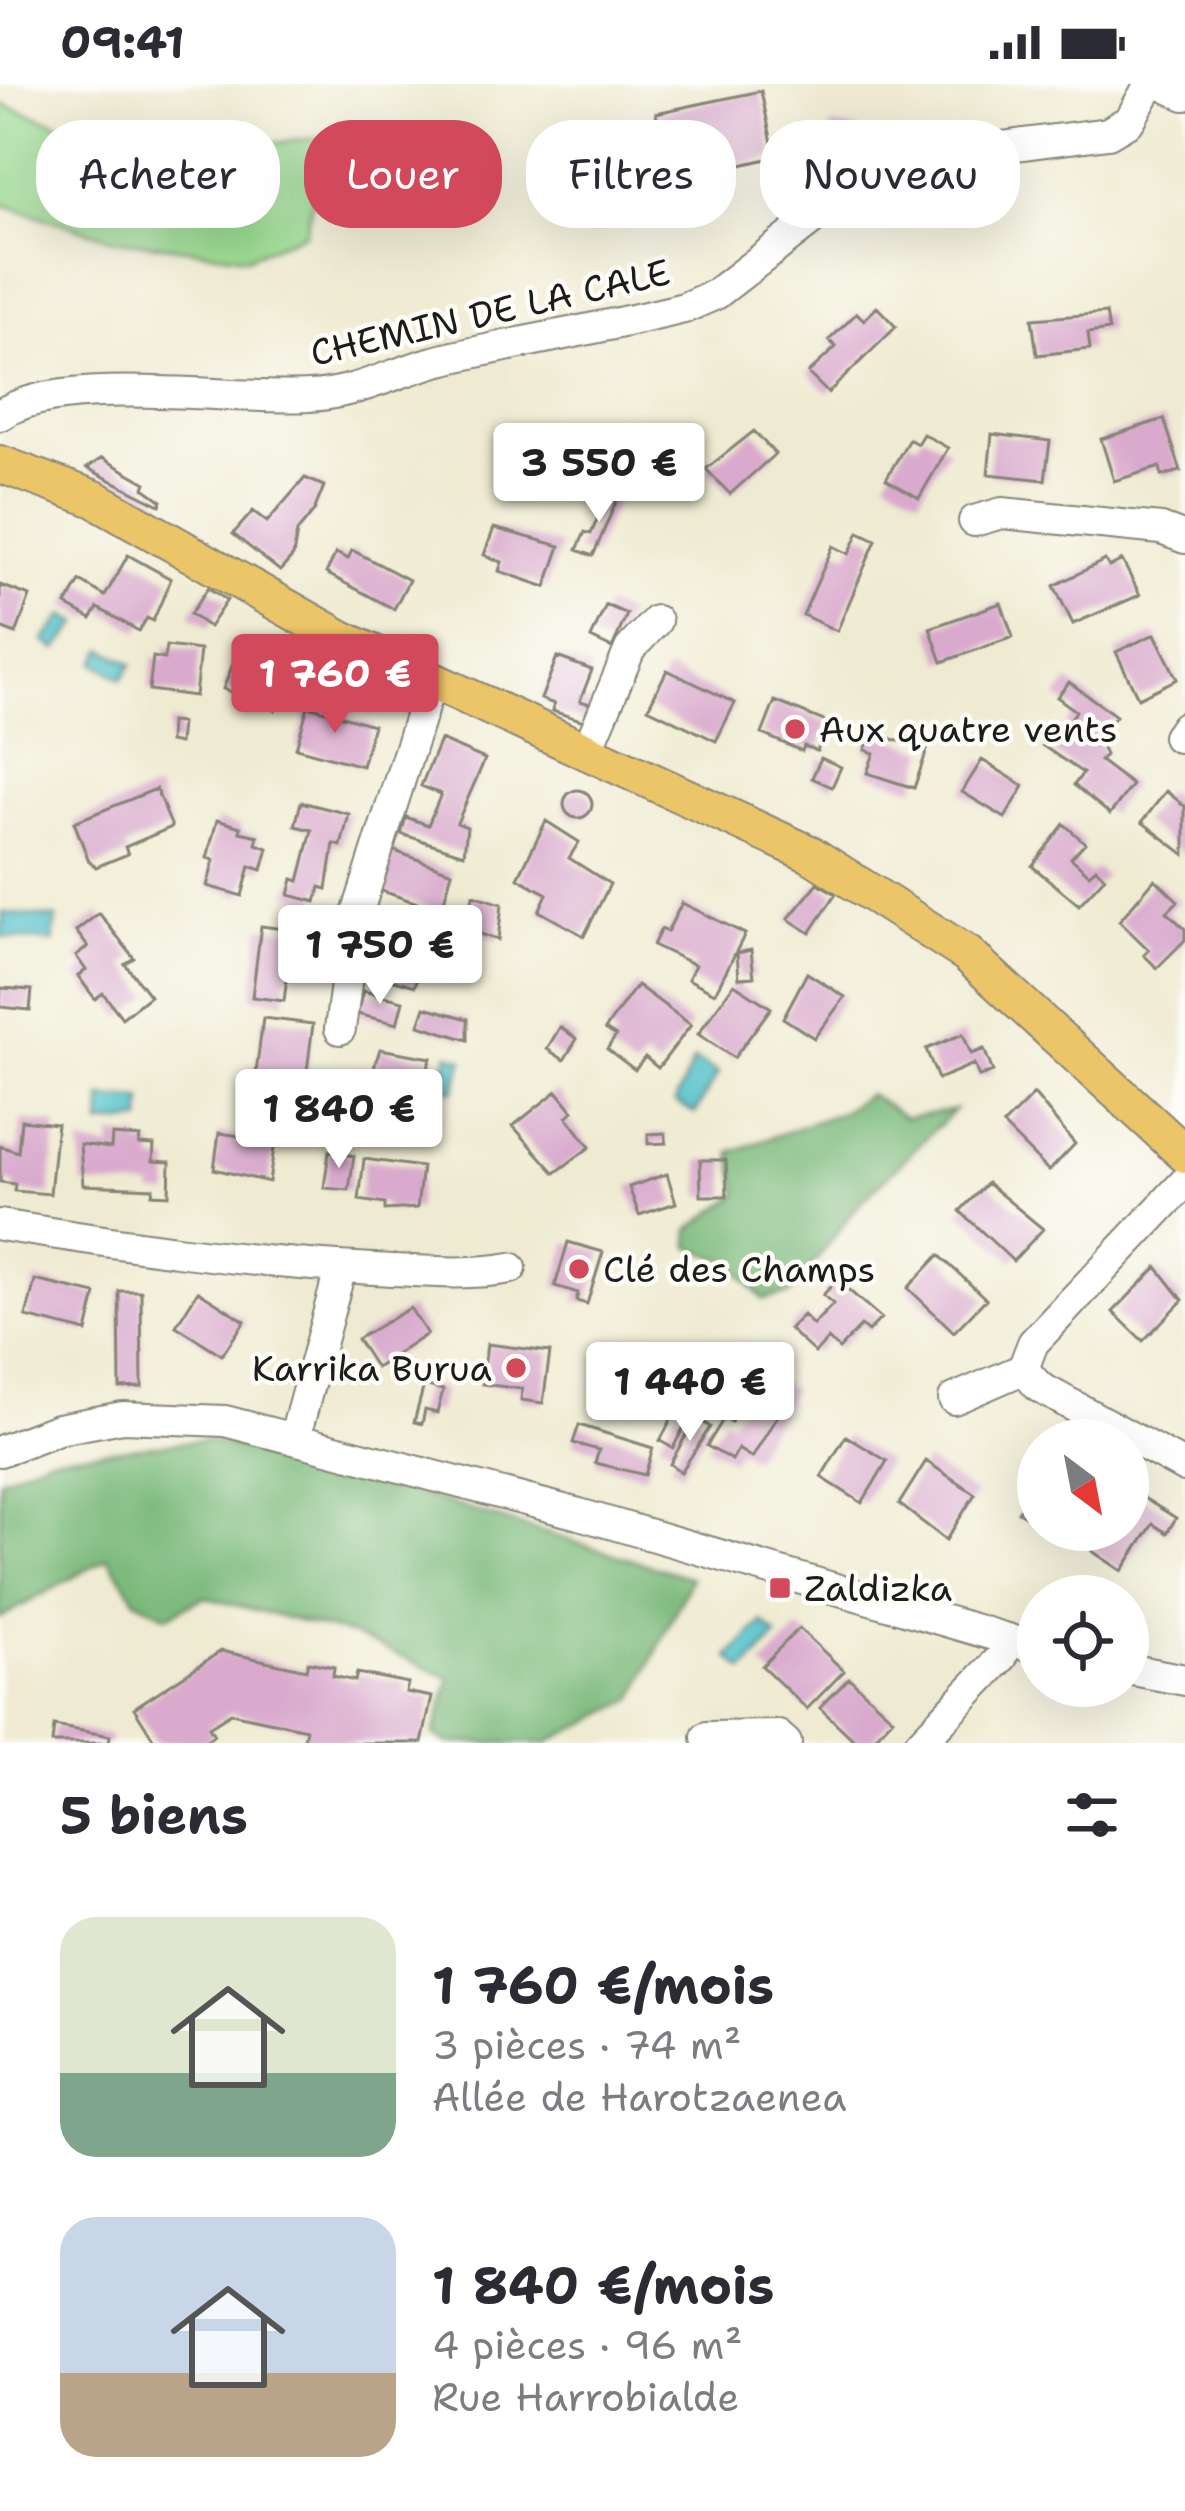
<!DOCTYPE html>
<html lang="fr">
<head>
<meta charset="utf-8">
<style>
	body { margin:0; font-family:"Shantell Sans",sans-serif; background:#f2f2f3; color:#2b2b33; height:100vh; display:flex; flex-direction:column; font-size:45px; white-space:nowrap }
	* { box-sizing:border-box; margin:0 }
	p { font-size:39px; color:#7c7c81 }
	.icon { flex:none; width:66px; height:66px; fill:none; stroke:currentColor; stroke-width:2; stroke-linecap:round; stroke-linejoin:round }
	.map { position:relative; height:1659px; overflow:hidden }
	.details { display:flex; flex-direction:column; background:#fff; flex:1 }
	.details>* { flex:none }
	.banner { position:absolute; left:36px; top:36px; width:1113px; height:108px; display:flex; gap:24px }
	.needle { width:78px; rotate:148deg }
	.buttons { position:absolute; left:1017px; top:1335px; display:grid; gap:24px }
	.buttons a { display:grid; place-items:center; width:132px; height:132px; border-radius:50%; background:#fff; box-shadow:0 12px 48px #0002; font-size:60px }
	.price { position:absolute; translate:-50% -102px; padding:0 27px; border-radius:12px; background:#fff; color:#222; font-size:39px; line-height:78px; filter:drop-shadow(0 3px 6px #0008) }
	.price::after { content:''; position:absolute; left:50%; top:72px; width:36px; height:27px; margin-left:-18px; background:inherit; clip-path:polygon(0 0,100% 0,50% 100%) }
	.price.on { background:#d1495b; color:#fff }
	ul { padding:0; list-style:none }
	li { display:flex; align-items:center; gap:36px; height:300px; padding:0 60px }
	li span { display:grid; place-items:center; flex:none; width:336px; height:240px; border-radius:36px; color:#555 }
	li>.icon { margin-inline-start:auto }
	span .icon { width:144px; height:144px; fill:#fffc; stroke-width:1 }
	li b { font-size:51px }
	h2 { display:flex; justify-content:space-between; align-items:center; height:144px; padding:0 60px; font-size:51px }
	.tag { padding:0 42px; border-radius:48px; background:#fff; box-shadow:0 12px 48px #0002; font-size:42px; line-height:108px }
	.tag.on { background:#d1495b; color:#fff }
	.status { display:flex; justify-content:space-between; align-items:center; height:84px; padding:0 60px; background:#fff; direction:ltr }
	.status svg { height:33px; fill:currentColor }
	.map>svg:first-child { display:block }
	.green { fill:#98d98f; stroke:#5a7a56; stroke-width:3 }
	.forest { fill:#7ab97a; stroke:#4b6a4b; stroke-width:3 }
	.water { fill:#54c2c9; stroke:#386f72; stroke-width:3 }
	.building { fill:#d9aacd }
	.lines { fill:none; stroke-linecap:round; stroke-linejoin:round }
	.minor-casing { stroke:#868477; stroke-width:34 }
	.major-casing { stroke:#868477; stroke-width:40 }
	.minor { stroke:#fff; stroke-width:30 }
	.major { stroke:#edc569; stroke-width:36 }
	.poi-dot { fill:#d1495b; stroke:#fdfcf7; stroke-width:4.5 }
	.labels { text-anchor:middle; stroke-width:9; stroke-linejoin:round; paint-order:stroke }
	.street-label { font-size:36px; fill:#1c1c1c; stroke:#fdfcf7 }
	.poi-label { font-size:36px; fill:#1c1c1c; stroke:#fdfcf7; text-anchor:start }
</style>
</head>
<body>
<div class="status"><b>09:41</b><svg viewBox="0 0 49 12"><path d="M0 12V9h3v3zM5 12V6h3v6zM10 12V3h3v9zM15 12V0h3v12zM26 1h20v11H26zM47 4h2v5h-2z"/></svg></div>
<div class="map">
<svg width="1185" height="1659" viewBox="0 0 1185 1659">
	<rect width="100%" height="100%" fill="#fdfcf7"/>
	<filter id="ink" filterUnits="userSpaceOnUse"><feTurbulence type="fractalNoise" baseFrequency=".00833" numOctaves="2"/><feDisplacementMap in="SourceGraphic" scale="24" xChannelSelector="R" yChannelSelector="G"/><feConvolveMatrix kernelMatrix="1 2 1 2 8 2 1 2 1" color-interpolation-filters="sRGB"/></filter>
	<filter id="wash" filterUnits="userSpaceOnUse"><feTurbulence type="fractalNoise" baseFrequency=".004" numOctaves="4" result="noise"/><feDisplacementMap in="SourceGraphic" scale="48" xChannelSelector="R" yChannelSelector="G"/><feGaussianBlur stdDeviation="2.7" result="paint"/><feColorMatrix in="noise" values="0 0 0 0 0 0 0 0 0 0 0 0 0 0 0 0 0 1.4 0 .05"/><feComposite in="paint" operator="in"/></filter>
	<g filter="url(#wash)">
		<rect width="100%" height="100%" fill="#efebd2"/>
		<path class="green" d="M0,20L102,54L210,66L328,53L305,149L248,173L113,155L0,120Z"/>
		<path class="forest" d="M869,1010L905,1034L954,1026L860,1119L790,1210L763,1215L728,1177L690,1163L689,1146L739,1110L731,1068L842,1028Z
			M205,1356L351,1389L691,1494L634,1615L547,1659H448L434,1651L450,1594L352,1551L204,1513L167,1532L136,1516L108,1474L0,1534V1395L48,1373Z"/>
		<path class="water" d="M522,377L556,388L551,403L517,392Z
			M64,531L79,539L57,566L44,557Z
			M104,565L132,580L122,595L95,579Z
			M3,829L56,834L53,858L1,853Z
			M449,970L464,975L454,1007L438,1001Z
			M694,976L718,989L695,1029L675,1018Z
			M102,1014L143,1016L142,1037L101,1041Z
			M762,1538L777,1552L744,1587L729,1573Z"/>
		<g id="blocks">
			<path class="building" d="M761,7L775,73L672,97L656,29Z
				M832,41L863,47L856,68L826,62Z
				M877,223L896,243L828,309L808,289L836,263L829,256L857,229L864,236Z
				M1106,229L1109,246L1088,249L1090,265L1037,271L1032,235Z
				M1164,335L1181,387L1162,392L1160,383L1114,397L1101,355Z
				M754,347L775,370L730,410L706,385Z
				M923,350L948,364L919,414L886,395L909,355L917,360Z
				M992,350L1050,357L1045,396L988,390Z
				M102,374L146,399L144,404L162,417L160,421L87,384Z
				M305,394L324,402L314,427L297,448L293,472L280,487L233,450L253,427L267,438Z
				M612,400L619,411L593,472L577,466L585,448L591,450Z
				M494,444L560,462L546,503L499,487L502,478L484,471Z
				M859,448L876,456L837,547L803,531L833,462L849,470Z
				M352,466L409,496L394,525L326,489L336,469L348,475Z
				M128,471L171,495L153,537L147,534L139,547L98,524L91,535L66,521L80,497L105,512Z
				M1105,476L1109,483L1122,476L1140,511L1073,540L1054,502Z
				M0,501L30,512L16,550L0,544Z
				M208,504L227,516L209,543L190,530Z
				M1001,519L1013,553L942,578L930,544Z
				M606,521L627,530L612,564L591,554Z
				M1155,550L1177,595L1138,614L1116,568Z
				M166,562L200,566L195,612L149,606L153,573L164,575Z
				M239,565L291,585L275,626L223,605Z
				M557,573L592,586L580,617L594,621L587,638L552,627L554,620L541,615Z
				M667,586L735,619L716,657L648,624Z
				M1069,598L1116,632L1098,655L1105,671L1100,677L1132,701L1110,730L1074,701L1083,689L1043,662L1060,651L1076,627L1057,613Z
				M775,617L829,639L817,667L804,662L802,667L762,650Z
				M308,622L373,641L362,682L296,664Z
				M170,638L181,639L179,660L169,658Z
				M871,648L927,666L914,704L867,689L874,669L865,666Z
				M440,656L485,675L457,739L467,743L464,770L401,750L406,733L428,741L441,710L421,702Z
				M821,674L841,683L832,703L812,694Z
				M982,676L1024,702L1005,734L962,708Z
				M156,705L172,743L125,763L128,770L96,783L89,777L74,738Z
				M564 720a14 14 0 1 1 28 0a14 14 0 1 1-28 0Z
				M1166,707L1185,722V771L1142,738Z
				M301,718L349,730L341,762L334,760L327,805L320,803L316,818L289,811L293,795L299,797L312,746L295,742Z
				M217,736L241,743L240,748L258,752L256,760L268,764L262,786L250,782L242,812L207,802L214,776L207,774Z
				M546,737L579,758L569,774L610,800L584,852L539,827L547,810L518,794Z
				M1064,740L1085,759L1071,774L1089,790L1096,784L1105,793L1079,821L1032,782Z
				M392,766L452,788L441,827L461,833L463,869L428,859L415,902L367,888L385,826L431,839L435,825L379,806Z
				M1155,795L1178,817L1167,828L1185,845V856L1157,884L1144,871L1149,866L1119,837Z
				M818,799L836,810L810,849L788,835Z
				M473,811L502,820L498,856L468,846Z
				M682,819L745,850L715,909L688,895L695,881L653,861L661,845L667,848Z
				M99,829L134,874L125,880L150,912L122,934L103,909L95,915L78,892L86,886L76,872L88,863L76,847Z
				M261,842L293,846L284,917L252,913Z
				M751,866L754,893L739,894L737,869Z
				M807,889L845,913L814,954L783,934Z
				M734,900L771,924L734,974L698,950Z
				M637,901L691,941L658,984L645,973L635,986L607,965L616,952L605,945Z
				M1,904L32,906L30,926L0,923Z
				M363,907L403,917L397,940L357,930Z
				M425,923L468,935V956L419,941Z
				M263,934L313,940L306,995L256,989Z
				M560,943L577,955L564,976L547,965Z
				M963,950L971,970L984,965L993,988L979,993L974,980L938,995L926,965Z
				M380,965L431,974L412,1037L362,1022Z
				M557,1007L573,1027L567,1033L590,1063L555,1089L513,1042Z
				M1034,1010L1075,1060L1049,1087L1003,1041Z
				M21,1036L57,1040L50,1110L14,1107L15,1100L0,1098V1062L18,1068Z
				M219,1049L275,1057L269,1098L214,1085Z
				M665,1049L666,1059L648,1060V1050Z
				M112,1051L140,1053L139,1060L154,1061L153,1077L170,1078L169,1111L152,1110L153,1104L83,1101L80,1060L111,1064Z
				M329,1067L354,1072L349,1106L324,1104Z
				M364,1075L422,1083L417,1124L385,1126V1120L359,1116Z
				M700,1076H726L727,1112H701Z
				M667,1090L676,1119L639,1131L629,1103Z
				M987,1099L1043,1145L1013,1177L960,1127Z
				M568,1158L603,1168L587,1220L576,1217L578,1209L555,1202Z
				M939,1171L986,1215L954,1248L908,1204Z
				M1157,1183L1183,1216L1143,1257L1113,1228Z
				M35,1196L96,1210L87,1248L26,1233Z
				M837,1196L881,1234L868,1248L861,1242L839,1265L828,1255L815,1269L789,1245L803,1231L813,1241L833,1220L823,1211Z
				M119,1207H141L142,1303L120,1304Z
				M198,1207L245,1237L222,1271L176,1242Z
				M410,1224L427,1250L376,1284L357,1255Z
				M487,1260L550,1268L543,1319L521,1316L522,1305L482,1300Z
				M762,1287L793,1306L752,1374L738,1365L732,1376L707,1362L724,1334L731,1338Z
				M424,1301L443,1306L437,1329L425,1326L422,1340L414,1338Z
				M675,1328L688,1335L673,1364L660,1357Z
				M696,1333L710,1343L681,1388L670,1380Z
				M579,1341L653,1364L645,1391L595,1379L599,1366L573,1359Z
				M846,1352L887,1377L862,1419L821,1393Z
				M926,1377L975,1410L946,1456L899,1420Z
				M1038,1397V1440L1018,1428Z
				M1134,1408L1176,1434L1167,1449L1153,1440L1122,1487L1092,1467L1105,1446H1128V1418Z
				M799,1544L844,1587L807,1625L762,1582Z
				M221,1567L306,1586L308,1578L334,1583L333,1592L355,1597L357,1589L408,1599L406,1608L432,1613L422,1659H326L304,1655L306,1645L231,1629L209,1643L214,1651L202,1659H156L134,1624Z
				M849,1594L893,1634L870,1659H857L820,1624Z
				M54,1642L110,1652L109,1659H52Z"/>
		</g>
	</g>
	<g filter="url(#ink)">
		<use href="#blocks" fill-opacity="0" stroke="#868477" stroke-width="3"/>
		<g class="lines">
			<defs>
				<path id="minor" d="M1161,0L1185,11
					M0,331C59,289 234,317 309,312C357,310 396,287 441,276C522,257 604,244 684,224L716,210L818,131L1001,63L1108,49L1130,36L1150,0
					M974,437L1002,429L1161,445L1185,454
					M1178,653L1185,643
					M587,667L630,565L656,537
					M340,945L354,840L431,598
					M1185,1098L1033,1259L1023,1285L1039,1303L1185,1383
					M0,1141C124,1161 249,1179 374,1185C420,1187 466,1192 511,1184
					M954,1315L1023,1285
					M295,1352L341,1183
					M0,1367L58,1345L123,1333L225,1337L579,1430L1038,1564
					M1128,1585L1185,1596
					M707,1653L778,1652L786,1659
					M920,1659L1002,1573L1008,1555"/>
				<path id="major" d="M0,380L95,415L340,554L810,770L967,870L1185,1070"/>
			</defs>
			<use href="#minor" class="minor-casing"/>
			<use href="#major" class="major-casing"/>
			<use href="#minor" class="minor"/>
			<use href="#major" class="major"/>
		</g>
	</g>
	<g class="poi-dot">
		<circle cx="795" cy="645" r="12"/>
		<circle cx="579" cy="1185" r="12"/>
		<circle cx="516" cy="1284" r="12"/>
		<rect x="768" y="1492" width="24" height="24" rx="6"/>
	</g>
	<g class="labels">
		<g class="street-label">
			<text transform="translate(490 228) rotate(-13)" y="13">CHEMIN DE LA CALE</text>
		</g>
		<g class="poi-label">
			<text x="819" y="658">Aux quatre vents</text>
			<text x="603" y="1198">Clé des Champs</text>
			<text x="492" y="1297" text-anchor="end">Karrika Burua</text>
			<text x="804" y="1517">Zaldizka</text>
		</g>
	</g>
</svg>
<div class="buttons">
<a><svg class="needle" viewBox="-14 -14 28 28"><path d="M0-13l5 13h-10z" fill="#e53935"/><path d="M0 13l5-13h-10z" fill="#7c7c81"/></svg></a>
<a><svg class="icon" aria-label="locate" viewBox="0 0 24 24"><circle cx="12" cy="12" r="6"/><path d="M12 2v4M12 18v4M2 12h4M18 12h4"/></svg></a>
</div>
<b class="price" style="left:599px;top:441px">3 550 €</b>
<b class="price on" style="left:335px;top:652px">1 760 €</b>
<b class="price" style="left:380px;top:923px">1 750 €</b>
<b class="price" style="left:339px;top:1087px">1 840 €</b>
<b class="price" style="left:690px;top:1360px">1 440 €</b>
<div class="banner">
<a class="tag">Acheter</a>
<a class="tag on">Louer</a>
<a class="tag">Filtres</a>
<a class="tag">Nouveau</a>
</div>
</div>
<section class="details">
<h2>5 biens<svg class="icon" aria-label="filters" viewBox="0 0 24 24"><path d="M4 7h16M4 17h16"/><circle cx="9" cy="7" r="2"/><circle cx="15" cy="17" r="2"/></svg></h2>
<ul>
<li><span style="background:linear-gradient(#dfe7d0 65%,#7fa58c 0)"><svg class="icon" aria-label="home" viewBox="0 0 24 24"><path d="M3 11l9-7 9 7M6 9v11h12V9"/></svg></span><div><b>1 760 €/mois</b><p>3 pièces · 74 m²</p><p>Allée de Harotzaenea</p></div></li>
<li><span style="background:linear-gradient(#c9d6e8 65%,#b9a48a 0)"><svg class="icon" aria-label="home" viewBox="0 0 24 24"><path d="M3 11l9-7 9 7M6 9v11h12V9"/></svg></span><div><b>1 840 €/mois</b><p>4 pièces · 96 m²</p><p>Rue Harrobialde</p></div></li>
</ul>
</section>
</body>
</html>
